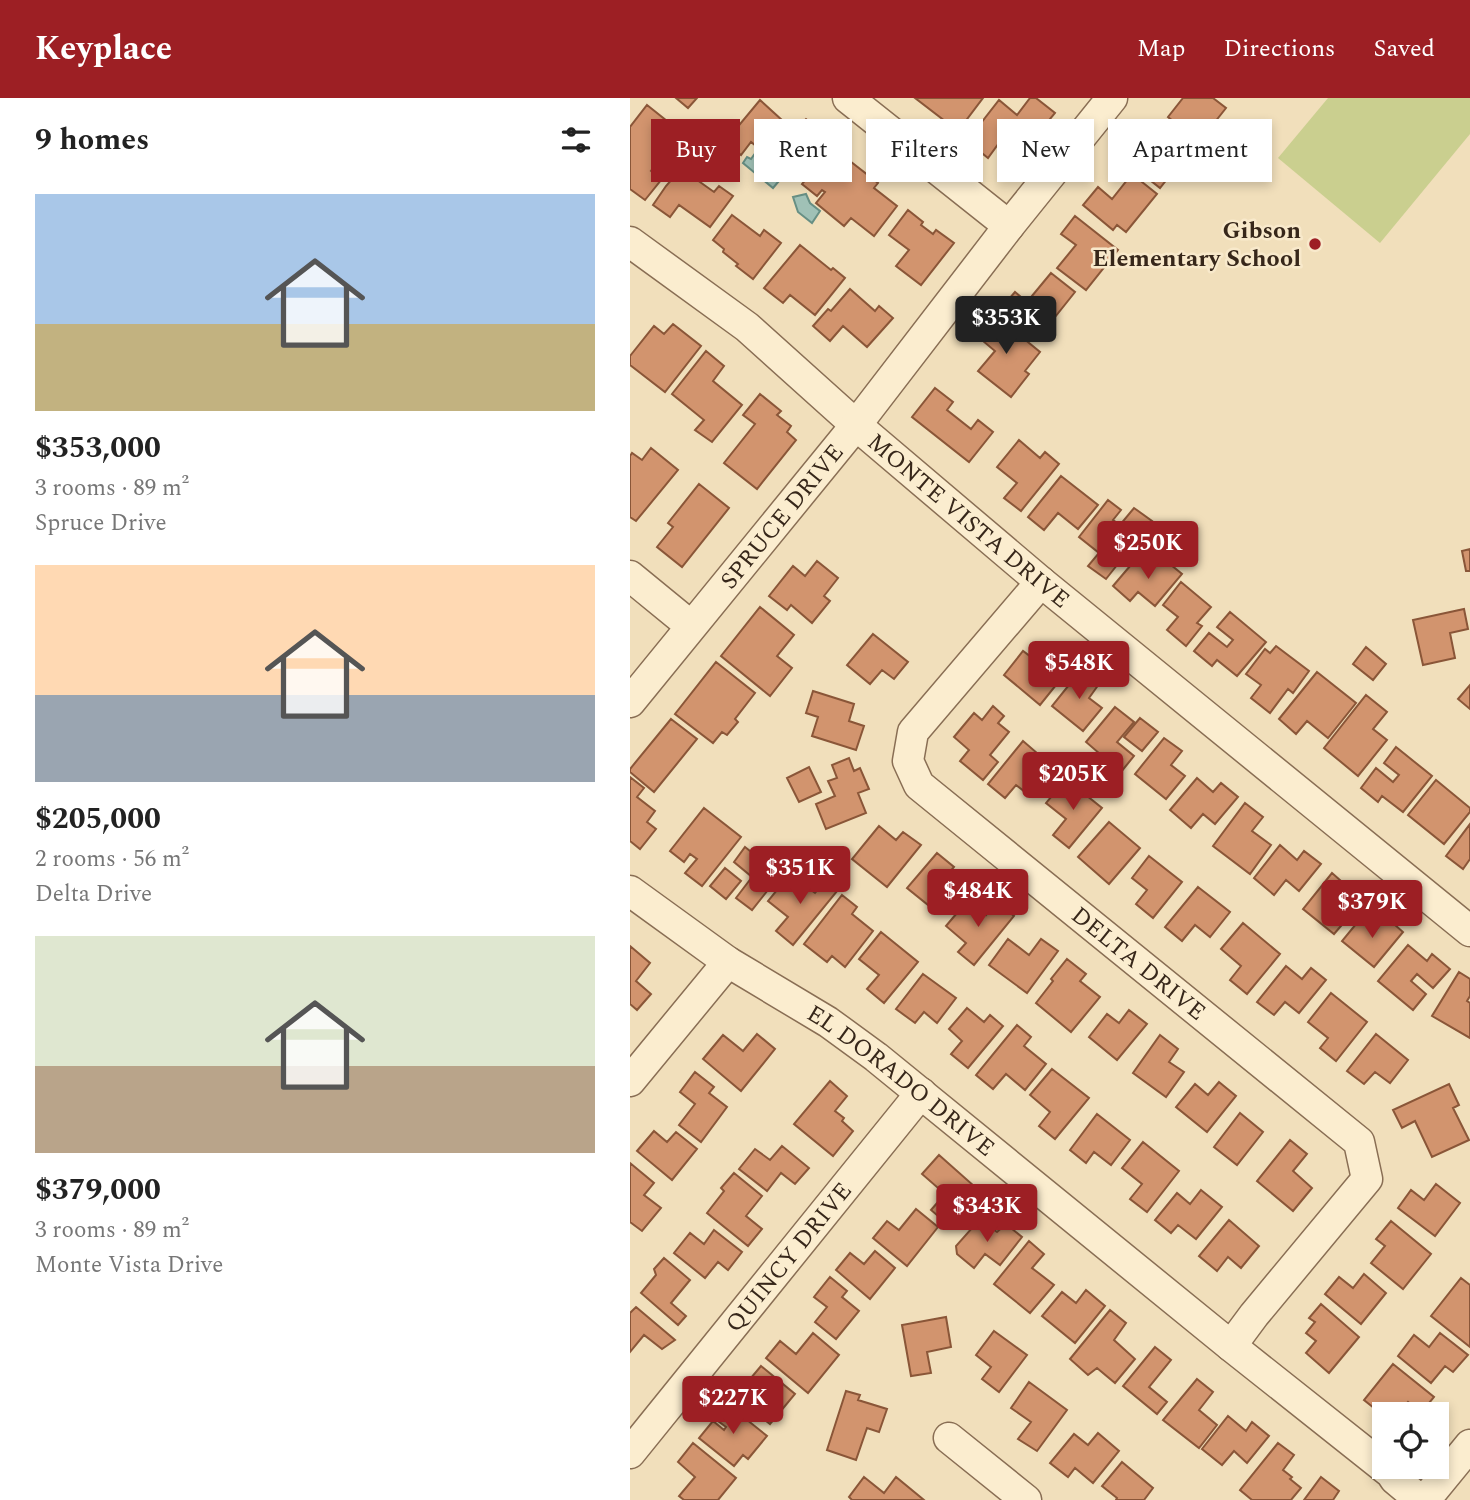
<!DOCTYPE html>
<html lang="en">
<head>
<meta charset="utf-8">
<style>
	body { margin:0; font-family:Spectral,serif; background:#f2f2f2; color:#222; height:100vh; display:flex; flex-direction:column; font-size:26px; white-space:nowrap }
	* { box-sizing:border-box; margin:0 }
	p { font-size:23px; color:#767676 }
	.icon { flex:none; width:38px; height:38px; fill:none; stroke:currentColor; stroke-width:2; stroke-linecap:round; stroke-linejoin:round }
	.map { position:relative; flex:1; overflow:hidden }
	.panel { display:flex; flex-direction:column; background:#fff; width:630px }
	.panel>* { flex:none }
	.banner { position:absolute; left:21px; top:21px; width:665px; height:63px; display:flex; gap:14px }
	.fabs { position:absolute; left:742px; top:1304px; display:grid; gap:14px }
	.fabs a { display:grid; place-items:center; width:77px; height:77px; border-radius:0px; background:#fff; box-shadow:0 4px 10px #0003; font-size:35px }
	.price { position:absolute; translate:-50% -60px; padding:0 16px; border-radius:7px; background:#9d1f24; color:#fff; font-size:23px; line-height:46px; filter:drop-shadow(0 2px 4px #0008) }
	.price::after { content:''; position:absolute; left:50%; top:42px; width:21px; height:16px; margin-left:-10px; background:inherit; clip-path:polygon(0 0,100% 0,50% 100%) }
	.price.selected { background:#222; color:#fff }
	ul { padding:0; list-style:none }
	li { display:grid; align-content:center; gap:14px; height:371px; padding:0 35px }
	li span { display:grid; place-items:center; height:217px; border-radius:0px; color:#555 }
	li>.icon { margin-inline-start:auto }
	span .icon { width:126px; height:126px; fill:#fffc; stroke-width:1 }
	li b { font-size:30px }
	h2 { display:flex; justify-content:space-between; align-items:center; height:84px; padding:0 35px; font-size:30px }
	.tag { padding:0 24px; border-radius:0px; background:#fff; box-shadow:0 4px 10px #0003; font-size:24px; line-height:63px }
	.tag.selected { background:#9d1f24; color:#fff }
	header { display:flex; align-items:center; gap:42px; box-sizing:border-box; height:98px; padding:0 35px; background:#9d1f24; color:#fff }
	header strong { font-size:33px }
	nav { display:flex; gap:38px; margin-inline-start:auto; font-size:24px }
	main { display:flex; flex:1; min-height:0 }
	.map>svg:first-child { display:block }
	.green { fill:#cacf8f }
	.water { fill:#a0c1b6; stroke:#678f84; stroke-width:2 }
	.building { fill:#d2946e; stroke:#8a5638; stroke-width:2 }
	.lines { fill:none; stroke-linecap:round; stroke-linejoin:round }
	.minor-casing { stroke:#896e54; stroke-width:33 }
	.minor { stroke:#fbedcf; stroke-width:30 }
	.poi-dot { fill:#9d1f24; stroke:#f8e9cb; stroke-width:2.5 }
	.labels { text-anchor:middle; stroke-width:5; stroke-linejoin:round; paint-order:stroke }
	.poi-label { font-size:24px; font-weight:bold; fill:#37271a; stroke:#f8e9cb; text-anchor:end }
	.street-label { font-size:24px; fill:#37271a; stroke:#f8e9cb }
</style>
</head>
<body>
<header>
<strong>Keyplace</strong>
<nav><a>Map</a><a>Directions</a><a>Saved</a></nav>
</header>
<main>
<section class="panel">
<h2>9 homes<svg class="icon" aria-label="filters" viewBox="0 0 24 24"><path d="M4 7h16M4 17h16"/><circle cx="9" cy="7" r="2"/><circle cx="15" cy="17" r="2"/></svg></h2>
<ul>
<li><span style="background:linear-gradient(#a9c7e8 60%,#c2b280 0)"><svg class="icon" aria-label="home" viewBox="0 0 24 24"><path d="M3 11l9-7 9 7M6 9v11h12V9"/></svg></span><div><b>$353,000</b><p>3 rooms · 89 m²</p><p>Spruce Drive</p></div></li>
<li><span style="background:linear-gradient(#ffd9b3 60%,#9aa5b1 0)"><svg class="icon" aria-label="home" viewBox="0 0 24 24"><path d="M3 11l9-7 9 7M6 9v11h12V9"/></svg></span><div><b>$205,000</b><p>2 rooms · 56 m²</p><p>Delta Drive</p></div></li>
<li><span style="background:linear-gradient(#dfe7d0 60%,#b9a48a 0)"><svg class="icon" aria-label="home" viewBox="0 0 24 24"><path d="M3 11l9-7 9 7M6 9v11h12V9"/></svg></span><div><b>$379,000</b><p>3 rooms · 89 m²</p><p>Monte Vista Drive</p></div></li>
</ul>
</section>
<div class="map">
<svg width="840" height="1402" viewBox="0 0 840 1402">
	<rect width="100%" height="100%" fill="#f1dfbb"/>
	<path class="green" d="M698,0H840V36L750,145L648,60Z"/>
	<path class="water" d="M126,54L133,55V58L154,77L143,90L113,65L117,59L121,61Z
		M176,96L180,105L190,113L182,125L168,114L163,99Z"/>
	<path class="building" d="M46,0H67L58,10Z
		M285,0H353L328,33Z
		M400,0H406L425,15L388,60L369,45L358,60L337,43L369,2L387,17Z
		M553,0H583L596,10L569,44L538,19Z
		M130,2L164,33L176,21L195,37L161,76L121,44L111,57L95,44Z
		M17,7L52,35L21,73L31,82L15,102L0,91V29Z
		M537,28L563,48L530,90L491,59L504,42L517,53Z
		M202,49L248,85L244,90L267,108L244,138L221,120L214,128L186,105L195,94L192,92L187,98L172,86Z
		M56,65L67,74L63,79L84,94L89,88L103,98L80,129L49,107L40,119L23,107L36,88Z
		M502,76L527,96L496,134L487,127L483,132L453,107L468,89L482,101Z
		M278,112L293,124L291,127L303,136L306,132L324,145L291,187L266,168L279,152L259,137Z
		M102,117L130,138L134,132L151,145L123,181L106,168L108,166L93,154L94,151L83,142Z
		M445,118L488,152L456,192L427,170L446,147L431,136Z
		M170,147L201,172L203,170L215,180L185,217L160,197L153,205L134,190Z
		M421,175L445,194L409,239L372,209L385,194L397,204Z
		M220,191L245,213L249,208L263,220L237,249L213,228L200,243L183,228L198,211L201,213Z
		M365,217L410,254L395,273L399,276L381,299L348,273L365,253L347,238Z
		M43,226L71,248L35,294L0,267V258L24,228L34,236Z
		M76,253L94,268L83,283L112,307L82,344L65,332L74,322L42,296Z
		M305,290L323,304L317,312L341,331L348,322L363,334L339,364L282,319Z
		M130,296L151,313L147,317L161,328L157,334L166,342L127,391L94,365L125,326L113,317Z
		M389,342L410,360L415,354L429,366L391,413L374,400L387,385L367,369Z
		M21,350L48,372L6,423L0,419V358L2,355L12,362Z
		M431,378L468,407L448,431L428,415L414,432L398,419Z
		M69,386L99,410L52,469L27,449L43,429L38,425Z
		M478,402L491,412L483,422L490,427L504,410L522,423L476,481L458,468L469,455L449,439Z
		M840,451V473H836L832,453Z
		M530,458L552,476L525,508L508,494L500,503L483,488L506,461L519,472Z
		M187,463L208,480L194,498L200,503L182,525L161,507L157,512L139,498L163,468L175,478Z
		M551,484L581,509L567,525L572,528L556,548L537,532L548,519L533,507Z
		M130,509L164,537L147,558L162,570L140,598L91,558Z
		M834,511L838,531L820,535L825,560L793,567L783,522Z
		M600,514L636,544L607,578L587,562L582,568L564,553L579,535L597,549L603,542L587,529Z
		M243,536L278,564L264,581L252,572L240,586L217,567Z
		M646,548L679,573L663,595L658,591L640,615L621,600L631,587L616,576L635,551L640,555Z
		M736,549L756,566L743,582L723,566Z
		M425,552L443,566L410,607L374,577L393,553L413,568Z
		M86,564L125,595L105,621L108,624L97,637L92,634L83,645L45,616Z
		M451,572L469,586L459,600L472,610L453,633L422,608Z
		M687,574L726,605L698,640L677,623L666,636L649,621Z
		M840,587V611L828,601Z
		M183,593L224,606L219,623L234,628L226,652L182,638L188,619L176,615Z
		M736,597L757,614L743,631L757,642L728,678L694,650Z
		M363,608L374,618L368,625L379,634L360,657L368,664L353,682L330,663L339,652L324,639L344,615L352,622Z
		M485,609L504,624L487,644L504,658L491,674L456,644Z
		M510,620L528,634L512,653L494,639Z
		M41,621L67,641L24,694L0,674V671Z
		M534,640L552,653L541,667L555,678L536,701L505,676Z
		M393,643L407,655L402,661L417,674L399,697L386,687L375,700L358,686Z
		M766,649L802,678L773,714L752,698L748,704L731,690L746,670L763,684L769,677L754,665Z
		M219,660L224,673L230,670L239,691L228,695L236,715L196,731L186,706L205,698L198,683L207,680L202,667Z
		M179,669L191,694L169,704L157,680Z
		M0,679L14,690L7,699L25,713L17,724L26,731L10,751L0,743Z
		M567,680L583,694L591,685L608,699L585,726L573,716L561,730L540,712Z
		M436,681L472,710L439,750L423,737L436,721L416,705Z
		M806,682L840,710V714L814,746L778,717Z
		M615,705L633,719L622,733L641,747L620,776L583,748Z
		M74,710L111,739L72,788L55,775L67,761L60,756L54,764L40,753Z
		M479,724L510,750L479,786L448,759Z
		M840,726V761L833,771L816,758Z
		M249,728L266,742L273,734L291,747L257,789L222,761Z
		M650,747L667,762L674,753L691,766L669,793L656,782L644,797L624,780Z
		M115,749L150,777L122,812L106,800L122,779L104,764Z
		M307,755L324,769L313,782L326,793L308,815L277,790Z
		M519,758L552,784L523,820L506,806L517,792L502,780Z
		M95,770L111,783L96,801L80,788Z
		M702,775L719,790L709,802L723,814L704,836L673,811Z
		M160,776L185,795L196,782L208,792L163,847L146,833L158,819L138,803Z
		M568,789L600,814L580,839L565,827L552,843L535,829Z
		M212,797L227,809L222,816L243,833L215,869L202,858L197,864L174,846Z
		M338,802L356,817L367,804L384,818L344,867L328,854L336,845L316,828Z
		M756,819L773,834L744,869L712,843L731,820L746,832Z
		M613,825L650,856L617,896L600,882L611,868L591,851Z
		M251,834L288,864L254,905L237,891L249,877L229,861Z
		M378,841L399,857L411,841L428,853L397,895L359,867Z
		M778,847L797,863L802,856L820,871L803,890L787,876L781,883L796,896L783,912L748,883Z
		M0,848L20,865L6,883L21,896L7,912L0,906Z
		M437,861L456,876L450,883L470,899L441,934L406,905L423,883L421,881Z
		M656,868L672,881L681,870L696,882L669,915L655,904L644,917L627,904Z
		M829,874L840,881V898L837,903L840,905V940L802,918Z
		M293,876L326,900L307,925L294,914L285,925L266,911Z
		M701,895L737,924L706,963L690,950L698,940L678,924Z
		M337,910L354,924L360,917L373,928L338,970L321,956L332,943L319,931Z
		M499,912L517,926L487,962L459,939L477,916L489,925Z
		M387,927L401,939L394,948L416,966L395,992L376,976L363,991L346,977Z
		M127,936L145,951L111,993L73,961L93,937L113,953Z
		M746,936L778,962L760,985L745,974L734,986L717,973Z
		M530,937L548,951L539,964L554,974L536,999L503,975Z
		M422,971L459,1000L425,1041L409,1028L420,1014L400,997Z
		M65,974L84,989L79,995L97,1009L71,1044L49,1027L65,1006L50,994Z
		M200,983L217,998L205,1013L214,1020L212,1023L223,1033L203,1058L164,1026Z
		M589,984L606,998L577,1034L546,1009L565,986L578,997Z
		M819,986L829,1007L823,1010L839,1042L802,1059L785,1023L772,1030L763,1012Z
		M610,1015L633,1034L607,1067L584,1049Z
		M467,1016L500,1042L481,1067L464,1054L456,1065L440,1052Z
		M24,1033L37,1044L46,1034L67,1051L42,1082L7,1053Z
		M660,1042L677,1056L663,1073L682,1090L663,1113L627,1083Z
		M513,1044L549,1073L517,1114L500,1101L512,1086L492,1070Z
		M152,1048L179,1070L165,1086L151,1075L137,1093L109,1071L125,1051L140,1062Z
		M309,1057L344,1088L314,1123L301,1112L315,1096L292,1076Z
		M0,1065L24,1085L14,1097L31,1110L12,1133L0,1124Z
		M104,1075L132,1098L116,1118L132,1131L118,1148L77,1115L94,1093L91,1090Z
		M806,1086L830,1105L805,1138L768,1110L781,1092L794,1102Z
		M571,1092L592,1109L566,1141L548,1127L541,1135L525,1122L547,1095L560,1106Z
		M286,1111L308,1129L277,1168L243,1140L257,1123L269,1132Z
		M350,1121L367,1134L376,1126L392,1139L370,1167L355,1156L344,1170L327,1156L326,1148Z
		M599,1122L629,1148L611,1170L598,1159L587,1173L569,1158Z
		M761,1123L801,1156L773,1191L741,1165L755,1148L746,1141Z
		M84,1132L112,1154L98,1172L88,1164L75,1180L44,1155L60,1135L74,1146Z
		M399,1143L414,1156L402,1170L424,1187L400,1215L364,1186Z
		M245,1153L265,1170L240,1201L206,1172L220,1155L234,1166Z
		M34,1160L60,1182L41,1205L56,1218L48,1227L11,1195L26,1177L24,1171Z
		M734,1176L756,1195L731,1226L695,1196L709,1179L723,1190Z
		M200,1179L217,1193L212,1199L229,1213L206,1241L185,1224L197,1209L184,1199Z
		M831,1180L840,1187V1249L801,1218Z
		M456,1192L475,1208L445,1245L412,1218L432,1194L446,1205Z
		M691,1206L729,1239L699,1275L676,1255L686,1243L676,1235L685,1224L679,1220Z
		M6,1209L45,1242L32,1251L14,1237L0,1254V1215Z
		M480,1212L496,1225L484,1242L505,1261L485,1285L467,1270L458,1277L440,1261Z
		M316,1219L321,1249L297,1254L301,1275L281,1278L272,1227Z
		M364,1233L397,1257L369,1294L352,1281L361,1269L346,1257Z
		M183,1235L209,1257L178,1295L136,1260L150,1243L166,1256Z
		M810,1235L838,1257L823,1274L815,1268L801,1285L768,1258L784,1237L799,1249Z
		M525,1249L541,1262L519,1289L537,1304L527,1316L493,1288Z
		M763,1266L804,1299L791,1315L778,1304L768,1316H754V1318L734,1302Z
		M131,1268L165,1296L140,1326L120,1310L129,1298L115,1287Z
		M567,1281L583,1294L569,1312L587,1327L569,1350L533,1322Z
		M399,1284L437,1312L407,1353L388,1341L401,1324L381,1310Z
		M216,1293L230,1297L228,1302L257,1311L249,1334L237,1330L226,1362L197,1352Z
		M96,1305L137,1338L118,1361L113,1357L104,1368L69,1340L83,1323L94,1332L96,1329L84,1320Z
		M598,1318L616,1333L622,1324L639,1338L617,1365L604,1353L592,1367L572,1351Z
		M468,1335L489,1353L463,1385L445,1370L438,1379L420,1365L444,1336L458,1347Z
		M63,1345L106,1380L88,1402H54L49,1398L65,1379L48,1364Z
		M648,1345L664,1357L653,1372L662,1379L660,1381L671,1390L661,1402H622L610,1392Z
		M492,1364L523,1390L514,1402H486L487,1400L472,1388Z
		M234,1379L254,1395L266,1379L294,1402H222L219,1399Z
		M691,1379L709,1393L703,1402H674Z"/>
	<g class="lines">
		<defs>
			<g id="minor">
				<path d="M218,0L379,128"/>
				<path id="s1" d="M0,144L117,229L226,327L411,484L840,833"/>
				<path d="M0,478L61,528"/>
				<path id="s2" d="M411,484L283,634L278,663L289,687L729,1044L737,1081L624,1217L601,1248"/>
				<path id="s3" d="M0,604L226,327L379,128L482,0"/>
				<path id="s4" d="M0,793L98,864L198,924L246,959L601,1248L761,1375L765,1381L790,1402"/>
				<path d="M0,983L98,864"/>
				<path d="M319,1340L396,1402"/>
				<path id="s5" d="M0,1355L291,995"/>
				<path d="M795,1402L840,1347"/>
			</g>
		</defs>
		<use href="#minor" class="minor-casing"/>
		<use href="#minor" class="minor"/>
	</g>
	<circle class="poi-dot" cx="685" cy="146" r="7"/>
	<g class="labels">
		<g class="poi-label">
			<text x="671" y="140">Gibson<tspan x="671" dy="28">Elementary School</tspan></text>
		</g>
		<g class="street-label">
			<text dy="8" stroke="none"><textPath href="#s3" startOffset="240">SPRUCE DRIVE</textPath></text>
			<text dy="8" stroke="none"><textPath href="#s1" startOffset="439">MONTE VISTA DRIVE</textPath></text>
			<text dy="8" stroke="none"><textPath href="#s2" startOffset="536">DELTA DRIVE</textPath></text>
			<text dy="8" stroke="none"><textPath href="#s4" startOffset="331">EL DORADO DRIVE</textPath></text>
			<text dy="8" stroke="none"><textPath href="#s5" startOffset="252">QUINCY DRIVE</textPath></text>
		</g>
	</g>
</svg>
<div class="fabs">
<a><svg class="icon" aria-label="locate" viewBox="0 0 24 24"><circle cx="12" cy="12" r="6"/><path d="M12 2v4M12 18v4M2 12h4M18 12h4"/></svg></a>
</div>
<b class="price selected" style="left:376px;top:258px">$353K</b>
<b class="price" style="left:518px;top:483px">$250K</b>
<b class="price" style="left:449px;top:603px">$548K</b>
<b class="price" style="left:443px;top:714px">$205K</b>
<b class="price" style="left:170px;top:808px">$351K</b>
<b class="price" style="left:348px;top:831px">$484K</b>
<b class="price" style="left:742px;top:842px">$379K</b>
<b class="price" style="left:357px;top:1146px">$343K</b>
<b class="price" style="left:103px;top:1338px">$227K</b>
<div class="banner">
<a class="tag selected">Buy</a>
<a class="tag">Rent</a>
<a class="tag">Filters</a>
<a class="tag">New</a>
<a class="tag">Apartment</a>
</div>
</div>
</main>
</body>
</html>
